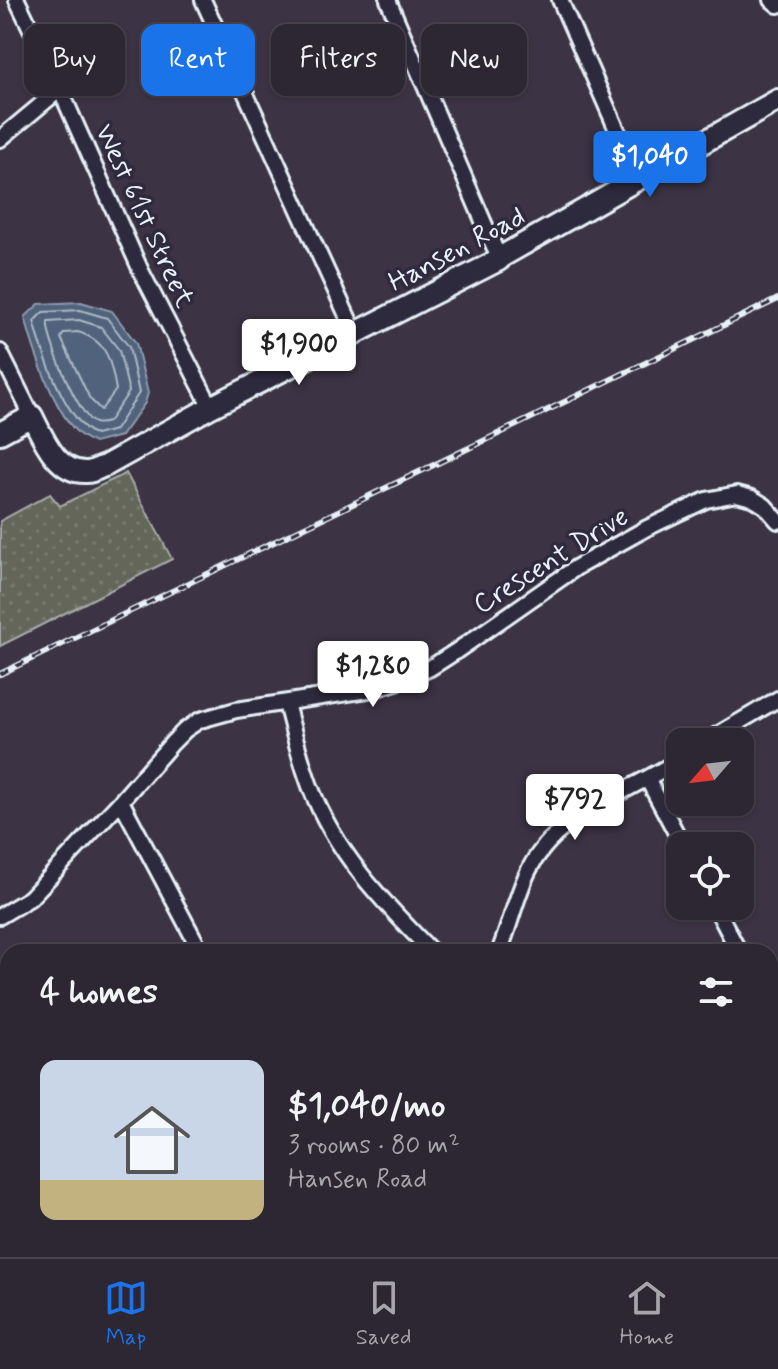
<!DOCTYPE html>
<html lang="en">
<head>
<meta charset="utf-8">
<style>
	body { margin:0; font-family:Mynerve,sans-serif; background:#352e3b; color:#f1f3f6; height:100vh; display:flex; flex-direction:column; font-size:30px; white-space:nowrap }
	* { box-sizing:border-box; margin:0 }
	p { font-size:26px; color:#a7a5ac }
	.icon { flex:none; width:44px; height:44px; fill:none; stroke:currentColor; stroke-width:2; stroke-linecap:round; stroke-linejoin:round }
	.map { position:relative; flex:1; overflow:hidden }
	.side { position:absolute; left:0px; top:944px; width:778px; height:314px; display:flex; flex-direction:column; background:#2d2633; border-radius:24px 24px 0 0; box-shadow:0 2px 6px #0004,0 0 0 2px #48434e }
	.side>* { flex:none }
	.banner { position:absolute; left:24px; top:24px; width:730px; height:72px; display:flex; gap:16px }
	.needle { width:52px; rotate:242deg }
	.controls { position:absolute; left:666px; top:728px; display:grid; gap:16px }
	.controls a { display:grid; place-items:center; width:88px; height:88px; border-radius:16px; background:#2d2633; box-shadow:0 2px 6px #0004,0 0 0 2px #48434e; font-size:40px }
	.price { position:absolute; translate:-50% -68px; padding:0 18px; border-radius:8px; background:#fff; color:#222; font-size:26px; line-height:52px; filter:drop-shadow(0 2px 4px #0008) }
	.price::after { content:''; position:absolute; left:50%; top:48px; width:24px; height:18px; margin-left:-12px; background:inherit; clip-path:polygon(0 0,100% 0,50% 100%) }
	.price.selected { background:#1a73e8; color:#fff }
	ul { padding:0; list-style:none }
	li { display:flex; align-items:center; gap:24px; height:200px; padding:0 40px }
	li+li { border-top:2px solid #48434e }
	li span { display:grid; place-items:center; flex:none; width:224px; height:160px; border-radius:16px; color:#555 }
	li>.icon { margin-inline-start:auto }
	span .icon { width:96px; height:96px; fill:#fffc; stroke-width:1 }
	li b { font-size:34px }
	h2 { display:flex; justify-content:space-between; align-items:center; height:96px; padding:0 40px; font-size:34px }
	.tag { padding:0 28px; border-radius:16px; background:#2d2633; box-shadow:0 2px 6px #0004,0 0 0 2px #48434e; font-size:28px; line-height:72px }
	.tag.selected { background:#1a73e8; color:#fff }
	.menu { display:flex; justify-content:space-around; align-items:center; height:112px; border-top:2px solid #48434e; background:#2d2633; font-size:22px; color:#a7a5ac }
	.menu a { display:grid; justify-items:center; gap:4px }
	.menu .selected { color:#1a73e8 }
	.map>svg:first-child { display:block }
	.green { fill:url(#green-dots); stroke:#a6aca8; stroke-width:2 }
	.water { fill:#51647c; stroke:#8d9cae; stroke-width:2 }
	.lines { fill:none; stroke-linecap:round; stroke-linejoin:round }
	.shore { stroke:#acb9c6; stroke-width:2 }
	.street-casing { stroke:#e8f1f8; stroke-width:20 }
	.secondary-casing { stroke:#e8f1f8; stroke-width:26 }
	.street { stroke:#2f2a3d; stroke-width:14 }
	.secondary { stroke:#2f2a3d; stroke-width:20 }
	.rail-casing { stroke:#e8f1f8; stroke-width:6 }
	.rail { stroke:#2f2a3d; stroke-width:3; stroke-dasharray:9; stroke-linecap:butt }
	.labels { text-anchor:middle; stroke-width:7; stroke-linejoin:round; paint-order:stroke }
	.street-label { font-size:28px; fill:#e8f1f8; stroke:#2f2a3d }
</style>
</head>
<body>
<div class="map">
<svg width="778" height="1257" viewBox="0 0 778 1257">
	<defs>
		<pattern id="green-dots" width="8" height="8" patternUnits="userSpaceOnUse" patternTransform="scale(2)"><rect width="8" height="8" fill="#646658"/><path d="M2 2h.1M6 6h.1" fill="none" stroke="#7a7c71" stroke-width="1.8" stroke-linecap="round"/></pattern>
	</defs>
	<rect width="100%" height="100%" fill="#3c3344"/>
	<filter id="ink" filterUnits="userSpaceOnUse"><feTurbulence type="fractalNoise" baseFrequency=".0125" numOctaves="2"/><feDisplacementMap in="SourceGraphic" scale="16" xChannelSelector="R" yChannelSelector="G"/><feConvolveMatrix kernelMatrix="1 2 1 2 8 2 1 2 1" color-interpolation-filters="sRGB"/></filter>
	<g filter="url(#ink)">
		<path class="green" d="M126,473L172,559L0,646V521L50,494L60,506Z"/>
		<path class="water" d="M81,302L112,311L136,343L148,393L145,403L121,436L94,443C89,440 82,437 78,433C54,411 33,349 25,317L39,304Z"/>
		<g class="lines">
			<path class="shore" d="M80,310L107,318L129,347L139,393L115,430L96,435C66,422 42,352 34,321L43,312Z
				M79,320L101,327L119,350L129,392L108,422C105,423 99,424 95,423C80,419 45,336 48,322Z
				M78,332C108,341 111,362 116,390L101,410L90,399L61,338L64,333Z"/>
			<defs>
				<path id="street" d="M17,0L60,89L141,271L211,407
					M203,0L355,333
					M388,0L499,258
					M560,0L639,180
					M772,0L778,5
					M0,139L60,89
					M0,352L32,416
					M286,703C293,731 300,759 310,786C335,853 383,902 432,952
					M705,742L778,699
					M648,780L683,846
					M121,801L201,952
					M715,906L739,952
					M0,916L30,898L121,801L172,743L185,730L200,720L236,710L374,689L403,680L430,668L455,652L577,567L647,528L706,500L737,494L752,498L765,506L778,521
					M499,952C509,928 515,901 526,876C554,812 627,795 680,759
					M0,976L8,991
					M147,1250L151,1257
					M523,1250L530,1257"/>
				<path id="secondary" d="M0,433L32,416C43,438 57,474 87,472C93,472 100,467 105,466L211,407L499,260V258L778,100
					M603,1257H640"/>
			</defs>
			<use href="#street" class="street-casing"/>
			<use href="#secondary" class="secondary-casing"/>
			<use href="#street" class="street"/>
			<use href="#secondary" class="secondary"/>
			<defs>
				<path id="rail" d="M0,674L778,299"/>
			</defs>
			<use href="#rail" class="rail-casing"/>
			<use href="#rail" class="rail"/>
		</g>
	</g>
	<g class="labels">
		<g class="street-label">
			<text transform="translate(146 215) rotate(65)" y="10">West 61st Street</text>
			<text transform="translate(456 248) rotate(-28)" y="10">Hansen Road</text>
			<text transform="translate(550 559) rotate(-32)" y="10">Crescent Drive</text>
		</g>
	</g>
</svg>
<div class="controls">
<a><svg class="needle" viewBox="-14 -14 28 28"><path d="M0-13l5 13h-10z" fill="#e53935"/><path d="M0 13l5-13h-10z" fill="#a7a5ac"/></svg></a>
<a><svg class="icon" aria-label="locate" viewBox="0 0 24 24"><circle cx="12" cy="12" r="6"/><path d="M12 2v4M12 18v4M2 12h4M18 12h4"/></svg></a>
</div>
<b class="price selected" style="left:650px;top:199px">$1,040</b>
<b class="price" style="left:299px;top:387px">$1,900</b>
<b class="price" style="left:373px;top:709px">$1,280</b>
<b class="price" style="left:575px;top:842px">$792</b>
<div class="banner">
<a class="tag">Buy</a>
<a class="tag selected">Rent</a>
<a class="tag">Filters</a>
<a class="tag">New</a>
</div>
<section class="side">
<h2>4 homes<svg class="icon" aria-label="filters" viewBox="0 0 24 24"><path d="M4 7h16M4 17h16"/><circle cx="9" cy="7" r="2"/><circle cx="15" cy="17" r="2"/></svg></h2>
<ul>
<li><span style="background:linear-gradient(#c9d6e8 75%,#c2b280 0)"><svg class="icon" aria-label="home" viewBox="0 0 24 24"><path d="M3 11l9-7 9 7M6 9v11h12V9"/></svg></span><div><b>$1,040/mo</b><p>3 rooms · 80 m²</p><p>Hansen Road</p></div></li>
</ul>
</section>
</div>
<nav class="menu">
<a class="selected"><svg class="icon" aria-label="map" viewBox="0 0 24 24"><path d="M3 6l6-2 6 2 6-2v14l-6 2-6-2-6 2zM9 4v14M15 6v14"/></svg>Map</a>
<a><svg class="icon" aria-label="saved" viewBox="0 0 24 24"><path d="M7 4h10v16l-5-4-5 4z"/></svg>Saved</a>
<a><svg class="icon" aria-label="home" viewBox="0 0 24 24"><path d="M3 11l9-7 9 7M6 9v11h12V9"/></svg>Home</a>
</nav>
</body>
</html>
